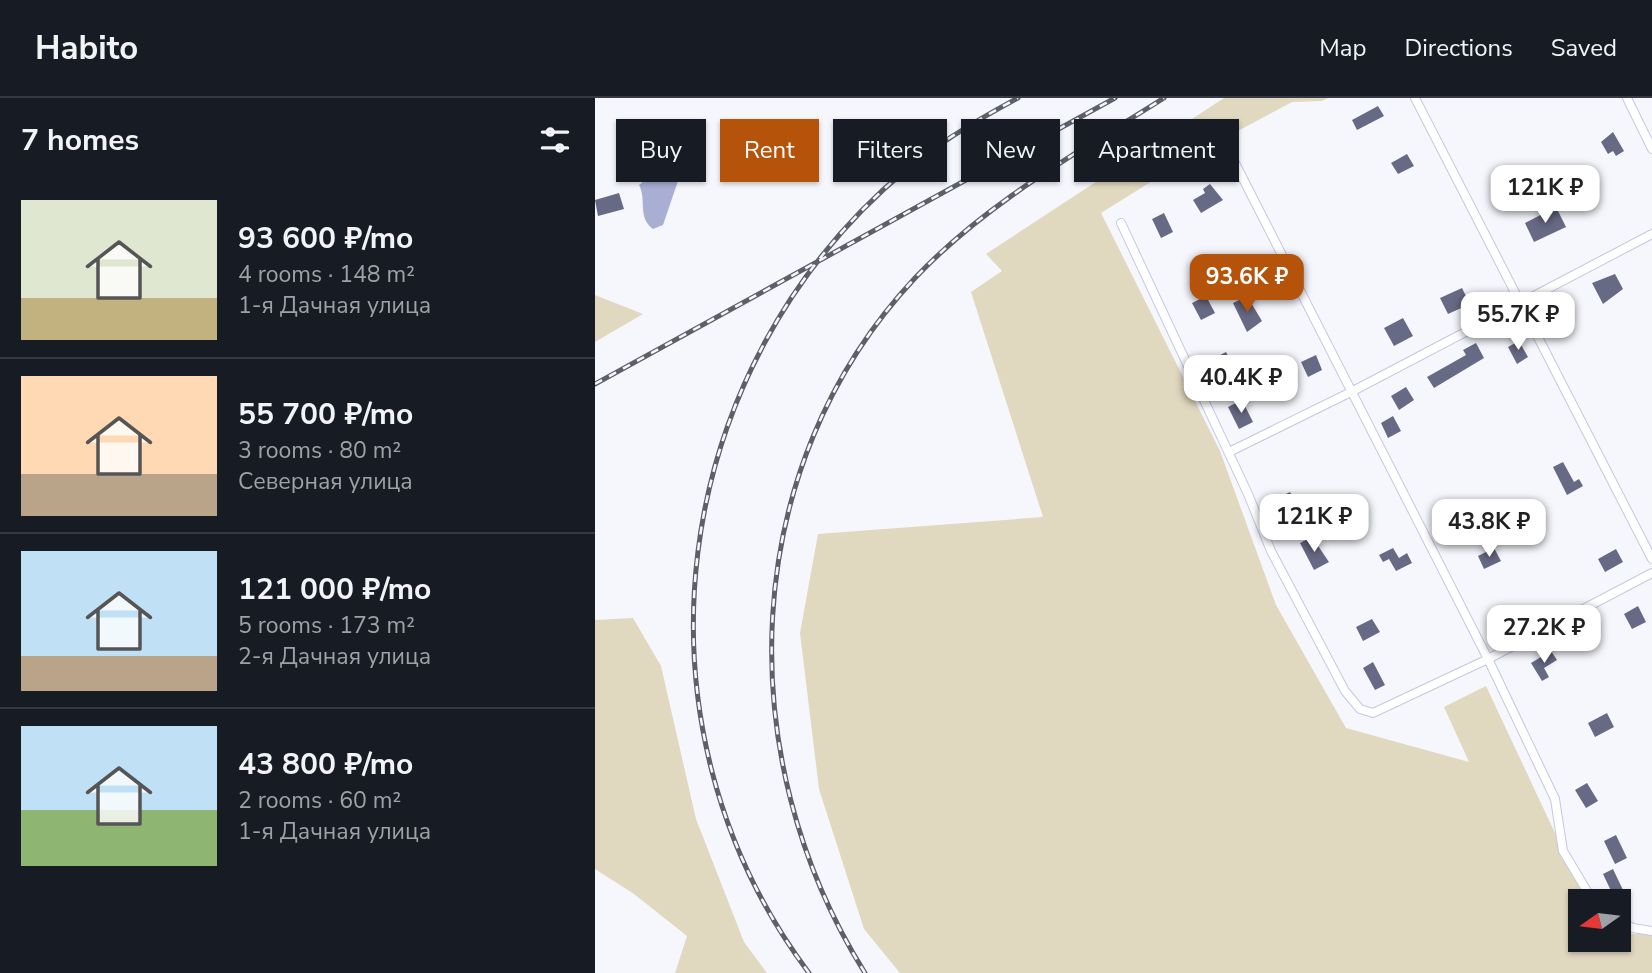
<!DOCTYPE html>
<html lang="en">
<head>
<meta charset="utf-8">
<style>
	body { margin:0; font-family:"Nunito Sans",sans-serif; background:#242831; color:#f1f3f6; height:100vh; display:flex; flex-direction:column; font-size:26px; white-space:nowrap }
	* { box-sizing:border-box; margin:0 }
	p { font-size:23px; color:#9ea1a6 }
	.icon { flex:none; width:38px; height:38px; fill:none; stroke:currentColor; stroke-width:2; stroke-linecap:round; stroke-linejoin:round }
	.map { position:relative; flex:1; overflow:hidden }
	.sheet { display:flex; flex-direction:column; background:#171b24; width:595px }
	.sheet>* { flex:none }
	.banner { position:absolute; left:21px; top:21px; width:665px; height:63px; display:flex; gap:14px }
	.needle { width:46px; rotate:256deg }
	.tools { position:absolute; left:973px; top:791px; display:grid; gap:14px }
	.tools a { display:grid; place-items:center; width:63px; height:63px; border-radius:0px; background:#171b24; box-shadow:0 2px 5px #0004; font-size:35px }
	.price { position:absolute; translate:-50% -60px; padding:0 16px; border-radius:14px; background:#fff; color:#222; font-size:23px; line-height:46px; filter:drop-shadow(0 2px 4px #0008) }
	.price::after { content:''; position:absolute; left:50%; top:42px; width:21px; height:16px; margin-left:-10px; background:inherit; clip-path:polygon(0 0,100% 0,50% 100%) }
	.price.current { background:#b45309; color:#fff }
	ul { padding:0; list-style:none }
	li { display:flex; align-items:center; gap:21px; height:175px; padding:0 21px }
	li+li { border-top:2px solid #363941 }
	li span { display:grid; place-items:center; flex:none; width:196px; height:140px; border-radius:0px; color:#555 }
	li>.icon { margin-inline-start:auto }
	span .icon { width:84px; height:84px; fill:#fffc; stroke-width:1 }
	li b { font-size:30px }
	h2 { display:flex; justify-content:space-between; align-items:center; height:84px; padding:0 21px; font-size:30px }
	.pill { padding:0 24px; border-radius:0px; background:#171b24; box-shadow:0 2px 5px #0004; font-size:24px; line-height:63px }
	.pill.current { background:#b45309; color:#fff }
	header { display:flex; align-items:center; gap:42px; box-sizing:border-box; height:98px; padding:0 35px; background:#171b24; border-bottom:2px solid #363941 }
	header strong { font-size:33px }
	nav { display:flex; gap:38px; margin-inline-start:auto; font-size:24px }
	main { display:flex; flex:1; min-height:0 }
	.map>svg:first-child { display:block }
	.green { fill:#e1d8c0 }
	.water { fill:#a9aed3 }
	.building { fill:#676a84 }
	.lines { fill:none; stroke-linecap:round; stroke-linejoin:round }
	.minor-casing { stroke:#c3c7e4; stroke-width:10 }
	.minor { stroke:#fff; stroke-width:8 }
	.rail-casing { stroke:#5d5f69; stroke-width:5 }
	.rail { stroke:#f6f7fd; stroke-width:2.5; stroke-dasharray:8; stroke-linecap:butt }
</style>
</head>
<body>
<header>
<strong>Habito</strong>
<nav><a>Map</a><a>Directions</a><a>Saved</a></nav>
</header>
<main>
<section class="sheet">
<h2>7 homes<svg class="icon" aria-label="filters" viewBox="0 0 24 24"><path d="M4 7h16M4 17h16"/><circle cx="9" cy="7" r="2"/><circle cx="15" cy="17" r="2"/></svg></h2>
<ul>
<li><span style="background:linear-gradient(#dfe7d0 70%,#c2b280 0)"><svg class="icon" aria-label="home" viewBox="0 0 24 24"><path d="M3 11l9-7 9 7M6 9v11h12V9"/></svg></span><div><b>93 600 ₽/mo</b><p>4 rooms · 148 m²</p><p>1-я Дачная улица</p></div></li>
<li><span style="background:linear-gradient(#ffd9b3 70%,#b9a48a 0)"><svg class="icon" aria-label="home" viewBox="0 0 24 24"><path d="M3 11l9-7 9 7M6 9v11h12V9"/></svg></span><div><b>55 700 ₽/mo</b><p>3 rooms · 80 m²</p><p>Северная улица</p></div></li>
<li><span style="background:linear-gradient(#bfe0f5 75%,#b9a48a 0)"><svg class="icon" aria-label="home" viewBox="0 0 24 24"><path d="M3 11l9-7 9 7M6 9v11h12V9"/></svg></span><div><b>121 000 ₽/mo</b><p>5 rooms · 173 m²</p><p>2-я Дачная улица</p></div></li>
<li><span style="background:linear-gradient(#bfe0f5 60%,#8fb573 0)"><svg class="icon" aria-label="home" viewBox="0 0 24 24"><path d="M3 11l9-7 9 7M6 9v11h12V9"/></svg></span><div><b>43 800 ₽/mo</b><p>2 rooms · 60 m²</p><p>1-я Дачная улица</p></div></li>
</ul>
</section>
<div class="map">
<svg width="1057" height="875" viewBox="0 0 1057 875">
	<rect width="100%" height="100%" fill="#f6f7fd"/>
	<path class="green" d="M629,0H733L727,3L697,4L607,52L506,115L625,353L681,507L751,630L874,664L849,609L891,588L992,803H985V842H1024V836H1057V875H305L269,831L224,691L205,535L223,436L448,419L376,194L407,173L391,156Z
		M0,197L48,216L0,244Z
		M38,520L66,568L101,721L149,844L172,875H80L92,838L39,796L0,771V522Z"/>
	<path class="water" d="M54,49L73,52L85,77L68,127L58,131C42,119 52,102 44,87L49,83V73L43,68L42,59Z"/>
	<path class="building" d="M783,8L789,18L762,32L757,22Z
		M1018,34L1029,53L1021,58L1018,53L1013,56L1006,44Z
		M179,45L187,55L168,71L160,61Z
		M812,56L819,68L803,76L796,65Z
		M615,86L628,102L606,115L598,102L610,95L608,91Z
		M24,95L29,111L3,118L0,102Z
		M961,109L971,129L939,144L930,125Z
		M569,115L578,134L566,140L557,121Z
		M1020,176L1028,191L1008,206L997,185Z
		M867,190L875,206L853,216L845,200Z
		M611,198L620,215L606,222L597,205Z
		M649,200L651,204L655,203L667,223L652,234L638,205Z
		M953,207L960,219L945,228L938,215Z
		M808,220L818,238L799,248L789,230Z
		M924,243L933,259L922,266L913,249Z
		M881,245L889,260L839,290L832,279L871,257L868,252Z
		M631,254L639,269L620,279L612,264Z
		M721,257L727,272L713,279L706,264Z
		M811,289L819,302L804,312L796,298Z
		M647,302L658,324L644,331L633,309Z
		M798,318L806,333L793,340L786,325Z
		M968,364L979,384L984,381L988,388L972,397L958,369Z
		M695,394L707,417L697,422L689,405L679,410L676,403Z
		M717,439L734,464L719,472L705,445Z
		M798,450L804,460L812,455L817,465L801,473L794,461L788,464L784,457Z
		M899,450L906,463L889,471L883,458Z
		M1021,451L1028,464L1010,474L1003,461Z
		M1043,508L1051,524L1037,531L1029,516Z
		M777,521L785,534L768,543L761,529Z
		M956,553L962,562L949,570L954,579L947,583L936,565Z
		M778,564L790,587L780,592L768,570Z
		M1012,615L1019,629L1000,639L993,625Z
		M992,685L1003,703L991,710L980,692Z
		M1021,737L1032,760L1020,766L1009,743Z
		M1018,771L1028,792L1018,797L1008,776Z"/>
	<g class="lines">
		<defs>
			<path id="minor" d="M820,0L1057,461
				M1032,0L1057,51
				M640,65L893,561L960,701L968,753L998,803
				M526,125L653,396L676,453L750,593L765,611L778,615L893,561L1057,475
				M634,354L758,293L1057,136
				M1024,823L1038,830L1057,833"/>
		</defs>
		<use href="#minor" class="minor-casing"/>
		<use href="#minor" class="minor"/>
		<defs>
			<path id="rail" d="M0,286L520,0
				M214,875C27,626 72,270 312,71C346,43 384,21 423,0
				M270,875C135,660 142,370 320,180C391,105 482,55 569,0"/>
		</defs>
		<use href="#rail" class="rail-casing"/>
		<use href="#rail" class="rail"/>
	</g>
</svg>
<div class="tools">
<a><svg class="needle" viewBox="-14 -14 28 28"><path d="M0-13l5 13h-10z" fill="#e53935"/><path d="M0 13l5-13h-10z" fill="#9ea1a6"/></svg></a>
</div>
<b class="price" style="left:950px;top:127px">121K ₽</b>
<b class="price current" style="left:652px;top:216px">93.6K ₽</b>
<b class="price" style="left:923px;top:254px">55.7K ₽</b>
<b class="price" style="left:646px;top:317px">40.4K ₽</b>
<b class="price" style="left:719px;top:456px">121K ₽</b>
<b class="price" style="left:894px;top:461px">43.8K ₽</b>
<b class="price" style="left:949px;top:567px">27.2K ₽</b>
<div class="banner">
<a class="pill">Buy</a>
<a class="pill current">Rent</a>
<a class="pill">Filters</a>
<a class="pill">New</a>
<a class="pill">Apartment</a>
</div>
</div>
</main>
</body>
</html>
